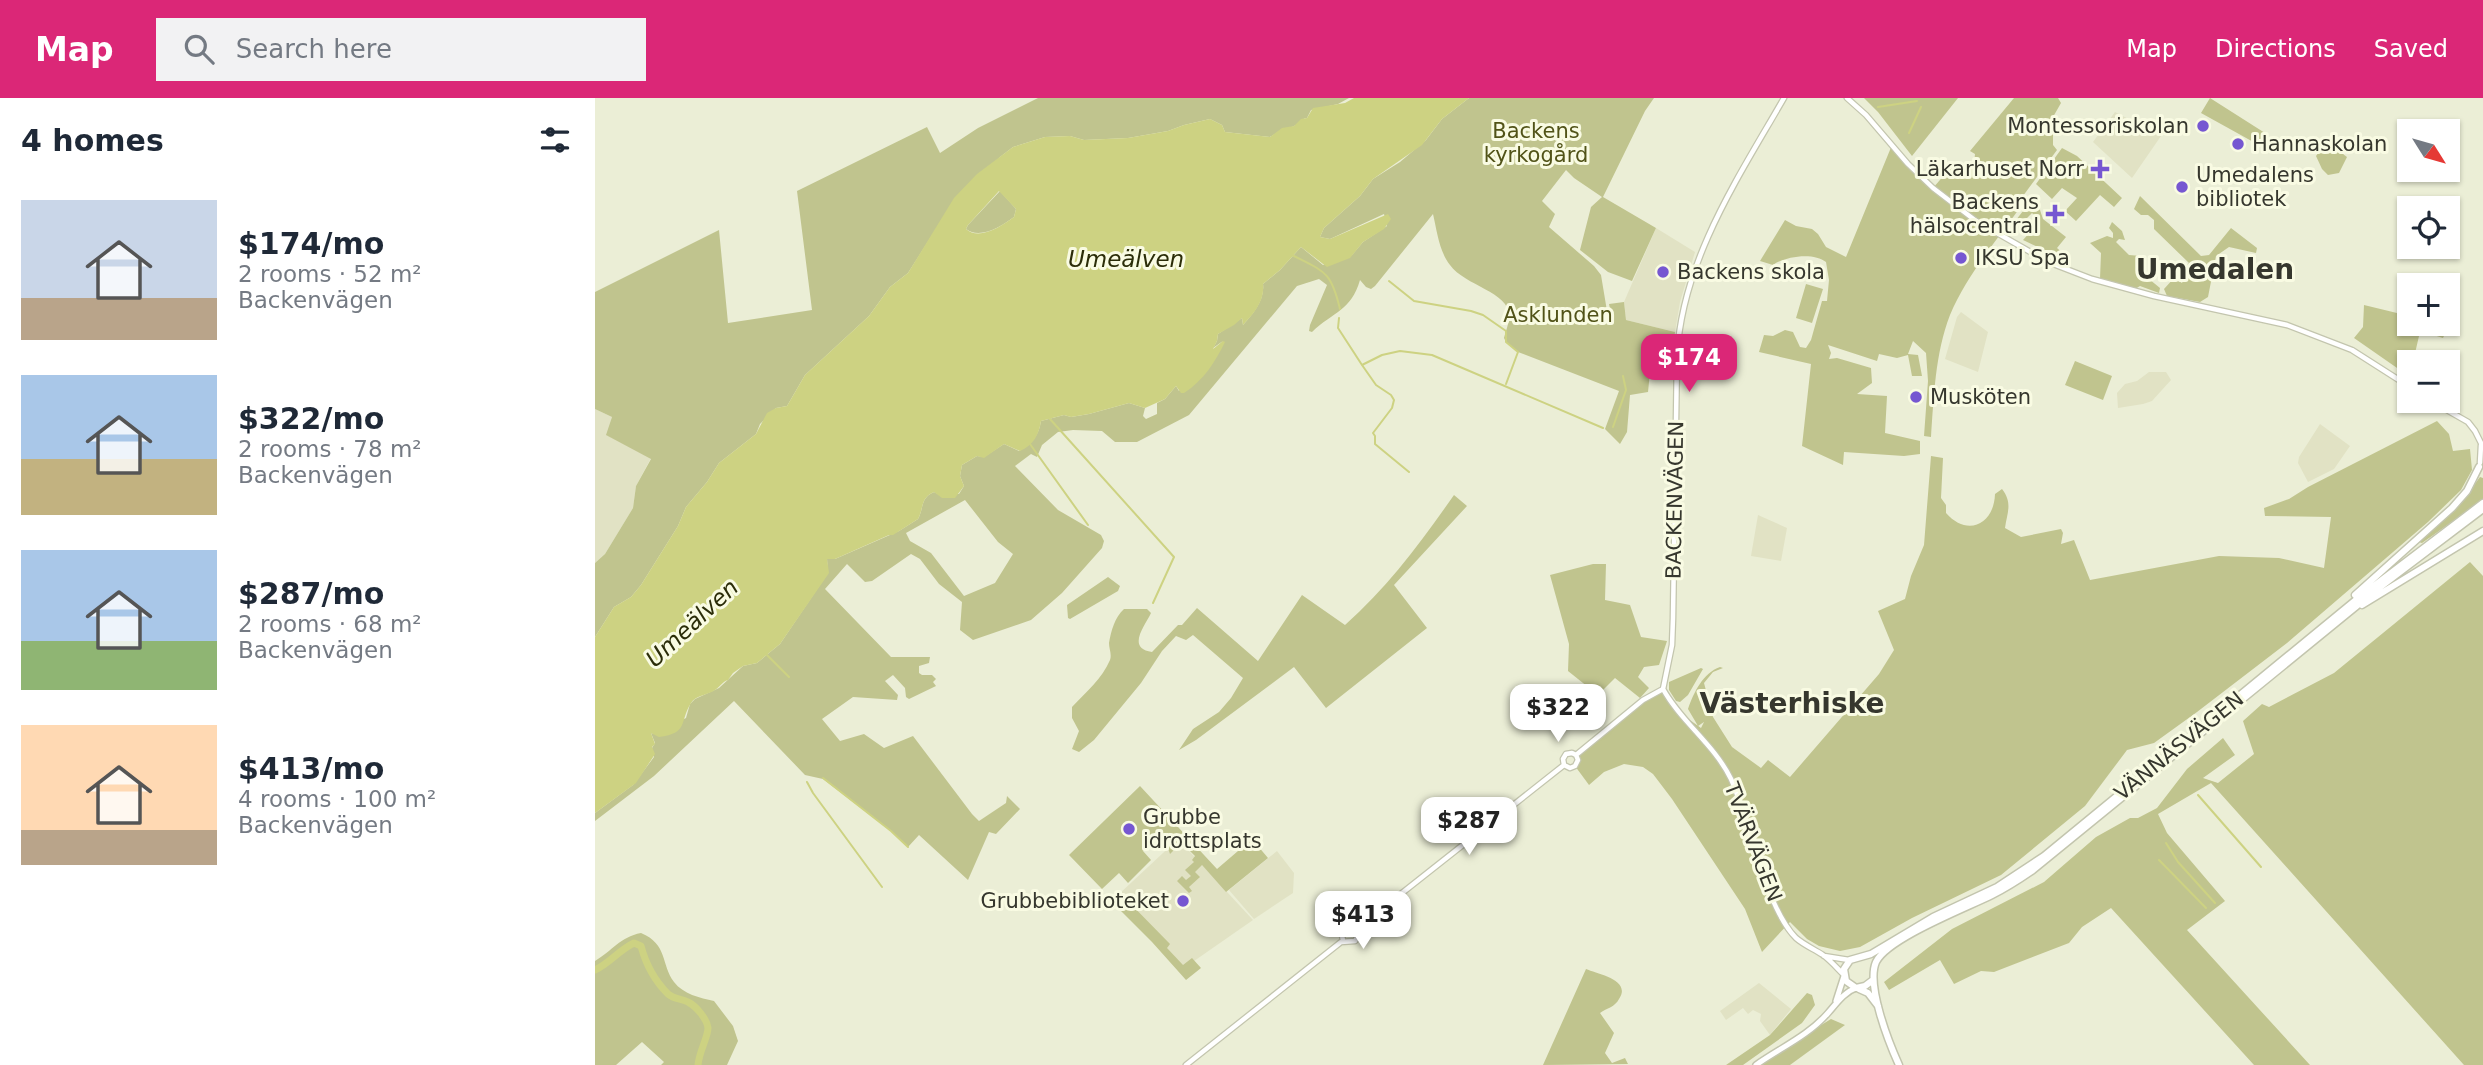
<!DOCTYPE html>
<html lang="en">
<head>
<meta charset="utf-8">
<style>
	body { margin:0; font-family:"DejaVu Sans",sans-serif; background:#f2f2f3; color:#1f2937; height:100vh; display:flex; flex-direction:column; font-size:26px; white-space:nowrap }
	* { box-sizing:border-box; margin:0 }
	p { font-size:23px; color:#747a83 }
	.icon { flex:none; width:38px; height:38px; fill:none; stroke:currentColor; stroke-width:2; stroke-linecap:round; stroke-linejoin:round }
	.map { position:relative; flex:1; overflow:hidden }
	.sheet { display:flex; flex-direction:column; background:#fff; width:595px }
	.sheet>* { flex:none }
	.needle { width:46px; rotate:127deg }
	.controls { position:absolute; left:1802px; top:21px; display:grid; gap:14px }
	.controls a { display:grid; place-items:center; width:63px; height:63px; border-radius:0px; background:#fff; box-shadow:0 2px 5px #0004; font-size:35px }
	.price { position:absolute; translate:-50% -60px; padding:0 16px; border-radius:14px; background:#fff; color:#222; font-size:23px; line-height:46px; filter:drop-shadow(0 2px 4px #0008) }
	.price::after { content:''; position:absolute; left:50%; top:42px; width:21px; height:16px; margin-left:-10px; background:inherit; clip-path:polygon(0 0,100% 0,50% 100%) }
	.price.active { background:#db2777; color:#fff }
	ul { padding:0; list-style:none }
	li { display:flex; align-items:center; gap:21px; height:175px; padding:0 21px }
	li span { display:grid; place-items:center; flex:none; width:196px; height:140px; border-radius:0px; color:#555 }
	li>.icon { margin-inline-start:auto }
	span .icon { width:84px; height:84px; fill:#fffc; stroke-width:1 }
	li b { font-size:30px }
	h2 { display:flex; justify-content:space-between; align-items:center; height:84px; padding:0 21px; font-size:30px }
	header { display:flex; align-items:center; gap:42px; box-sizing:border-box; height:98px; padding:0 35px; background:#db2777; color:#fff }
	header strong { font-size:33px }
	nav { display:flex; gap:38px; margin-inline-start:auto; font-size:24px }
	.search { width:490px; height:63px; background:#f2f2f3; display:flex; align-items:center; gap:18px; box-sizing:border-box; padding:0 24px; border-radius:0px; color:#747a83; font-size:26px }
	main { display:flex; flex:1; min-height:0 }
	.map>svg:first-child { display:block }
	.built { fill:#e1e2c4 }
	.green { fill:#c0c48e; fill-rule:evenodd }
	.water { fill:#cdd282; fill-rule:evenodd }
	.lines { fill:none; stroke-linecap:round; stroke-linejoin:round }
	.stream { stroke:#cdd282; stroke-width:2 }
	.river { stroke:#cdd282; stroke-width:7 }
	.minor-casing { stroke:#c3c5ae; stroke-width:7 }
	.major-casing { stroke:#c3c5ae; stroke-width:8 }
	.highway-casing { stroke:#c3c5ae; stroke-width:9 }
	.minor { stroke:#fff; stroke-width:4.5 }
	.major { stroke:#fff; stroke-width:5 }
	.highway { stroke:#fff; stroke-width:6 }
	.poi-dot { fill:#7657d1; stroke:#f9fbe3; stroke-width:2.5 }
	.labels { text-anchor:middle; stroke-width:6; stroke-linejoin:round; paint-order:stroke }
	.poi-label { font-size:21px; fill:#36372e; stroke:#f9fbe3; text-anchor:start }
	.park-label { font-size:21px; fill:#515318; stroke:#f9fbe3 }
	.street-label { font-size:21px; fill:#36372e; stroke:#f9fbe3 }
	.water-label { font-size:23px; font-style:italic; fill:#2b2d09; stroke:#f9fbe3 }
	.district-label { font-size:28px; font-weight:bold; fill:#36372e; stroke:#f9fbe3 }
</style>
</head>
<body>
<header>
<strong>Map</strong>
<div class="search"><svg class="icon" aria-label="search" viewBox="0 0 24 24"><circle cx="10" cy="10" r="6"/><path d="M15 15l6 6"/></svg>Search here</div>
<nav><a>Map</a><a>Directions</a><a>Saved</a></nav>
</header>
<main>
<section class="sheet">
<h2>4 homes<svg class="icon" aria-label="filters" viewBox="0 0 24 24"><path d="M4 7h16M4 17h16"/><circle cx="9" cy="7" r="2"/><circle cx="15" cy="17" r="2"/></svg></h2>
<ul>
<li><span style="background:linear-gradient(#c9d6e8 70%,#b9a48a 0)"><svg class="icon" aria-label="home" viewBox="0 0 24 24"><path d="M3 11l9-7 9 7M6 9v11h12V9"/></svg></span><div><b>$174/mo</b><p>2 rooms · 52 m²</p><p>Backenvägen</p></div></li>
<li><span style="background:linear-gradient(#a9c7e8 60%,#c2b280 0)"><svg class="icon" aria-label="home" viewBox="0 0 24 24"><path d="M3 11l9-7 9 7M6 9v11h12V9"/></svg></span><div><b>$322/mo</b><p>2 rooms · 78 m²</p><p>Backenvägen</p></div></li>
<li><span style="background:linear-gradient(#a9c7e8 65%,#8fb573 0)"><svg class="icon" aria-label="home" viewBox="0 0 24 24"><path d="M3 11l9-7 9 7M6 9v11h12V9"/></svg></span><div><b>$287/mo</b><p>2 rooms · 68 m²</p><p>Backenvägen</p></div></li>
<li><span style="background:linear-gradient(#ffd9b3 75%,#b9a48a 0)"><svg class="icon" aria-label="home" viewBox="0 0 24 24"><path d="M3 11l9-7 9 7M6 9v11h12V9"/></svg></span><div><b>$413/mo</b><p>4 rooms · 100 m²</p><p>Backenvägen</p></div></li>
</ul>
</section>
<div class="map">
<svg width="1888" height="967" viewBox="0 0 1888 967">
	<rect width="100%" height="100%" fill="#ebeed6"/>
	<path class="built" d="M1520,14L1566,38L1537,80L1498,44Z
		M1061,130L1100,154L1085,204L1080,234L1031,222L1029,204Z
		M1366,214L1393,234L1383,274L1350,261L1362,219Z
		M1554,274H1571L1576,282L1557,303L1548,306L1523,310L1522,295L1530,286L1542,283Z
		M0,311L17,319L12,337L56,360L41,388L38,410L10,456L0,465Z
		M1725,326L1755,348L1739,371L1713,384L1703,365L1704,359Z
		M1163,417L1192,430L1186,463L1156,458Z
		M583,741L658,822L589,870L523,797Z
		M682,753L699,775L698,795L659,821L634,792Z
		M1164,885L1196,911L1175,937L1165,923L1166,916L1158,912L1153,916L1148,910L1131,922L1125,913Z"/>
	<path class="green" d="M443,0H754L743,6L716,12L712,20C704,21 705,26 697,29C689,32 683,34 675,39L630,34L627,27L615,21L589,27L573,33L533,40L489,42L475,38L450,39L418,49L405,59L341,131L313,175L295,189L274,218L210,277L192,308L181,310L165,326L161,336L124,365L112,384L91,409L83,428L46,487L36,499L19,509L0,539V465L10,456L38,410L41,388L56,361L11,337L17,319L0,311V194L124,132L133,225L217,212L202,93L332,29L345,55L383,30Z
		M874,0H1059L1050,13L1008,99L1061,130L1037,183L1013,174L985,152L996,109L1007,99L979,80L971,72L947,103L960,116L954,129L999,168L1006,177L1014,225H1018L1014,206L1029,204L1031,222L1080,234L1076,272L1055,274L1053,294L1035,297L1032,334L1025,346L1010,331L1024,293L923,254L911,244L909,240C911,233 914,225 914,218C915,194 870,188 855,167C844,153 842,133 838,116L780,188L776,191L771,189L765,182C756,213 739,213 717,234L714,233L715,227L732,187L724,181L702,188L594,317L542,344H520L507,333L478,332L463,334L447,347L442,359L436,356L420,368L463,412L506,437L509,443L507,450L467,495L436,522L378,542L365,532L367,504L344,486L325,461L316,456L277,483L270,484L252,466L230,491L296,559H335L334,565L324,568V575L327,577H337L341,581L338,584L341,588L314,601L311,599L310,590L298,577L290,583L303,597L302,602L258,599L227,621L245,643L269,636L289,650L318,638L377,716L384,723L411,705L412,698L425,711L401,736L394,734L373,782L324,737L313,749L296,733L228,681L210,677L139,603L59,678L0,723V715L38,687L59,659L57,650L60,645L56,635L60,636L91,620L95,606L100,601L124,590L148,568L162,565L185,546L233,475L232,461H240L304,433L323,421C329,410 325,400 339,394L343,396H364L369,388L365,378L367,367L382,358L389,359L409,346L424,353C438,346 444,336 446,323L469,317L476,319L494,316L534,305L550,310L548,318L551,321L562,316V305L570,301L581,288L584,293L628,243L618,250L622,243L623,236L647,220L648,227C658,216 670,202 668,186L685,172L706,149L728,167L757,157L768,144L792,128L789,116L735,141L725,139L729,130L765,98L778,81L805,64L831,42L847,21ZM370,402L403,444L418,456L400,485L369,498L336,455L315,443L311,435Z
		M1269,0H1363L1317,58L1283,14Z
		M1419,0H1463L1466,5L1454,26L1458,33V47L1462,52L1425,102L1429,104C1404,140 1372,176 1355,217C1340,256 1339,298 1336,339L1329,338L1333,283L1331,255L1318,243L1313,256L1323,257L1327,278H1317L1313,257L1302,260L1284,256L1282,263L1233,247L1236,255L1234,261L1242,260L1276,270L1277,285L1262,296L1292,298L1290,335L1325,343V356L1309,358L1249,354L1248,367L1207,348L1216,266L1164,254L1169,237L1178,238L1190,232L1198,234L1205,249L1211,250L1216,242L1227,203H1232L1234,182L1231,164C1219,154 1190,158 1178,167L1165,163L1190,122L1201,128L1217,131L1223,136L1231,149L1251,159L1297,47L1338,90L1357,68L1365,71L1382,67L1379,66L1380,56L1375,53Z
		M1615,0L1670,35L1662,46L1606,15Z
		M1735,39C1743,45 1743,53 1752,59L1744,75L1733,77L1727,71L1721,58Z
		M1467,50L1482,58L1527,100L1519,109L1505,97L1481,123L1470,113L1482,100L1467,90L1457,101L1441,86Z
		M405,93L421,111L419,119C407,128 385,142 371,131L373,127Z
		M1545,98L1606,158L1614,157L1636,130L1662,150L1661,155L1634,149L1621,158L1613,199L1605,204L1572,198L1569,191L1579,180L1587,185L1588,183L1582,178L1594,165L1559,131V122L1553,117H1546L1539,111Z
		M1435,104L1445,112L1448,121L1471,139L1462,150L1472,159L1470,162L1428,142L1445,123L1437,115L1426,126L1421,122Z
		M1517,124L1527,133L1530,142L1524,141L1521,144L1534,157L1546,158L1548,165L1543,172L1565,190L1564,195L1545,188L1540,191L1505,181L1506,155L1495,145L1512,138L1518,140V135L1514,130Z
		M1211,186L1228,191L1217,225L1201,220Z
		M1769,207L1806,216L1809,229L1815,232L1823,226L1852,231L1848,240L1829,234L1824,238L1818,264H1815V279L1759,240L1768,229Z
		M1480,263L1517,278L1508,302L1470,287Z
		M1842,323L1854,336L1858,353L1875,351L1877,372L1866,392L1833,424L1692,545L1602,614L1559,645L1532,652L1490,708L1406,777L1317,820L1265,849L1245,853L1224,848L1212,841L1195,824L1167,854L1150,811L1077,701L1058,676L1048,669L1029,666L1009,674L994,687L980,668L981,657L1048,602L1068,591L1085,615L1106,630L1109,624L1103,628L1093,611C1099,594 1108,575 1125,569L1128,570L1118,574L1109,585L1118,619L1137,649L1166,670L1173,662L1195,679L1284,576L1299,552L1283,513L1310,501L1316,478L1329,447L1336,358L1348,360L1346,400L1351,407V415C1372,439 1399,427 1400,396L1407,391C1418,405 1412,415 1410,430L1426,439L1466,431L1468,435L1466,446L1479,442L1495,482L1624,458L1684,460L1729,470L1736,419L1670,418L1669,410L1694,401L1713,389Z
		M1885,379L1888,380V402L1827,445L1824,444L1868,402Z
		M859,397L872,408L799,487L832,530L731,610L699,569L601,642L584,652L598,631L624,614L636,600L648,580L598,537L591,542L581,538L567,553L546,585L499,642L484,654L477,651L484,633L477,620V609C491,594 507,581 515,562C517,556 514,551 514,545C516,533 520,519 529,511H552L556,515C550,528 531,550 557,554L583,527H587L602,510L663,563L707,497L750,527C793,489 826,444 859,397Z
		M1875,464L1888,478V967H1869L1616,685L1563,716L1572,735L1630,803L1592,832L1715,967H1659L1516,810L1487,829L1474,845L1399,874L1386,873L1359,886L1345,862L1294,892L1289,884L1357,831L1449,784L1501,739L1535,720H1543L1562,710L1592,671L1628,640L1640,657L1608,680L1623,685L1659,656L1648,623L1667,606L1674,609L1739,575Z
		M998,466H1011L1010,502L1035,507L1046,539L1072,543L1064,567L1049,569L1043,579L1054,590L1045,600L1020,580L1003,597L973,573L974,546L955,477Z
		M513,479L525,488L523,493L475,521L473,520L472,507Z
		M1106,570L1108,571L1093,597L1085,604L1081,603L1074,592V584Z
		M545,688L622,771L657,741L673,760L631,794L607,767L600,774L605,779L594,789L597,793L594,795L582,783L587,778L591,782L596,778L590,772L599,764L597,762L600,758L588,746L585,749L583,748L575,756L573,750L561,741L548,753L556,762L533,785L524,775L507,791L474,757Z
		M527,797L575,846L572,850L588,867L597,860L606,870L591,882L557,844L519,806Z
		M46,835C73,846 66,867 79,884C88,896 105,900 119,903L138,928L143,943L132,967H66L69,964L47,944L21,967H0V863C17,853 25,839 46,835Z
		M991,871C1003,876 1037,882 1024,901C1020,909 1012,910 1005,915L1019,935L1010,955L1017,965L1030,960L1033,966L948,967Z
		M1212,895L1217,897L1220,907L1207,925L1148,967H1131L1175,937Z
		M1236,921L1250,927L1195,967H1161Z"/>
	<path class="water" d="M759,0H874L847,21L827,47L778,81L765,98L729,130L725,139L735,141L793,116L796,121L789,131L768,144L755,160L732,169L706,149L685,172L668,186C670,203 659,215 648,227L647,220L639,227L623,236L622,243L618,251L628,243L630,244C620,264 609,282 589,295H586L581,288L570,301L550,310L534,305L494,316L476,319L469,317L446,323C444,336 439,347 425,353L409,346L389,360L382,358L367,367L365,378L369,388L360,400H347L339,394C325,400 329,410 323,421L298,437H294L240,461H232L234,475L185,546L162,565L148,568L138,575L133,582C127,584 126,588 120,592C113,597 101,597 96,605C84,624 94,635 64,639L56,635L60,646L57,649L60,656L41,685L0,715V539L19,509L36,499L46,487L83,428L91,409L112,384L124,365L161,336L172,315L181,310L192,308L210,277L274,218L295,189L313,175L359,100L382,76L418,49L450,39L475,38L489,42L533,40L573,33L589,27L615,21L627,27L630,34L675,39L687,30L699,28L706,21L712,20L718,10L750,5ZM404,93L421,111L419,119C407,128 384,143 371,131L373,127Z"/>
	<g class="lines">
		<path class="stream" d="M1283,9L1322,3
			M1314,35L1326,9
			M697,157C730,174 736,173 745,211
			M794,183L819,203L876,213L888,217L911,233V244L923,254L911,286
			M744,220L743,230L767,267L781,287L796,297L799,302L797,310L778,335L780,338V346L814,374
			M767,267L787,257L805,253L837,257L1008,330
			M455,321L579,459L558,505
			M1018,329L1031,292L1028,278
			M435,346L493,427
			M172,557L194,579
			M228,680L296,733L313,749
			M212,684L218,695L287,789
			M1603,697L1666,769
			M1571,745L1583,764L1620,805
			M1564,762L1611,810"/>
		<path class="river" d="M0,872C15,865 24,852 39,845L46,848C51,867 59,882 73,896C80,902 86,900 93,904C101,908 112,921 113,930C113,939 104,954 103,967"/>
		<defs>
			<path id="minor" d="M1252,0L1271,17L1313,66L1338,90L1381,123L1453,164L1497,181L1559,198L1692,227L1757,252L1815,289
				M1836,303L1873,324L1880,333L1888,349
				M1885,365L1886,347
				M1068,591L1077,547L1078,520L1082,258C1087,163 1143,80 1189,0
				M1068,591C1086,624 1119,646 1136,681C1155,723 1170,809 1201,840C1209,847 1219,851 1228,857C1235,862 1242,870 1248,876
				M969,667L975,670L980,668L983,662L981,657L1048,602L1068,591
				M748,843L747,837L749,832L754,830L761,832
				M1229,858L1254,862
				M591,967L746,844L760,843L763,838L761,832L764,829L969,667L968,661L971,656L977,655L981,657"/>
			<path id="major" d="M1241,903L1249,878
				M1161,967C1185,950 1213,938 1233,915C1241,906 1249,894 1261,890"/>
			<path id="highway" d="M1760,497L1857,410L1872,393L1884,369
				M1767,507L1888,433
				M1278,882L1270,888L1261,890L1251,883L1249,871L1255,862L1276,856L1338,819L1402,789L1449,758L1762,501L1888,405
				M1264,891L1273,895L1283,908
				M1304,967C1294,945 1271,887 1281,864C1293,840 1371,810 1397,797C1411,790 1425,781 1438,772L1785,489L1888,411"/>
		</defs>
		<use href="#minor" class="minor-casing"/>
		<use href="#major" class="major-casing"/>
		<use href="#highway" class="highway-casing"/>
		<use href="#minor" class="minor"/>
		<use href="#major" class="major"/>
		<use href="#highway" class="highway"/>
	</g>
	<g class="poi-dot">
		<circle cx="1608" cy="28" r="7"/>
		<circle cx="1643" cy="46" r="7"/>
		<path d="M1501.5 60.5h7v7h7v7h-7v7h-7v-7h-7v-7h7z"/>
		<circle cx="1587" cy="89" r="7"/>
		<path d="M1456.5 105.5h7v7h7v7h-7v7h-7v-7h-7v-7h7z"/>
		<circle cx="1366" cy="160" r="7"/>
		<circle cx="1068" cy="174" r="7"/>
		<circle cx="1321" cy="299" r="7"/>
		<circle cx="534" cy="731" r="7"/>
		<circle cx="588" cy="803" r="7"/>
	</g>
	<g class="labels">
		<g class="poi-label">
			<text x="1594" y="35" text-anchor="end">Montessoriskolan</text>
			<text x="1657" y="53">Hannaskolan</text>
			<text x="1489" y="78" text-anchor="end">Läkarhuset Norr</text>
			<text x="1601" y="84">Umedalens<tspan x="1601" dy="24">bibliotek</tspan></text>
			<text x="1444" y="111" text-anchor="end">Backens<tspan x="1444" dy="24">hälsocentral</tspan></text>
			<text x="1380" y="167">IKSU Spa</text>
			<text x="1082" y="181">Backens skola</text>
			<text x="1335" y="306">Musköten</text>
			<text x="548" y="726">Grubbe<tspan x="548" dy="24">idrottsplats</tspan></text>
			<text x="574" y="810" text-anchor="end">Grubbebiblioteket</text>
		</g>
		<g class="park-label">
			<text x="941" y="40">Backens<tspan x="941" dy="24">kyrkogård</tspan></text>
			<text x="963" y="224">Asklunden</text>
		</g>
		<g class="street-label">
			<text transform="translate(1080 402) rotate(-89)" y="7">BACKENVÄGEN</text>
			<text transform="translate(1584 648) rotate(-39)" y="7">VÄNNÄSVÄGEN</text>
			<text transform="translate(1158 744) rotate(69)" y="7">TVÄRVÄGEN</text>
		</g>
		<g class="water-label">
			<text x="531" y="169">Umeälven</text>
			<text transform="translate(97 525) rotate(-43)" y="8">Umeälven</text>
		</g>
		<g class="district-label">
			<text x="1620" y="181">Umedalen</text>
			<text x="1197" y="615">Västerhiske</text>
		</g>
	</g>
</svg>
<div class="controls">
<a><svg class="needle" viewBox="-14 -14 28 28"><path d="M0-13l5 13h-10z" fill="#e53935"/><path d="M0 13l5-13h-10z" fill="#747a83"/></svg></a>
<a><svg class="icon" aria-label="locate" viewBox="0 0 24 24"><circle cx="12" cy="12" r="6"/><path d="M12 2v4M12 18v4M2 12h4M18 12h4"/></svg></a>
<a>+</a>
<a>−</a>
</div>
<b class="price active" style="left:1094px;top:296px">$174</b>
<b class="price" style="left:963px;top:646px">$322</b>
<b class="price" style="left:874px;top:759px">$287</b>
<b class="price" style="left:768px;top:853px">$413</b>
</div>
</main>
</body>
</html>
